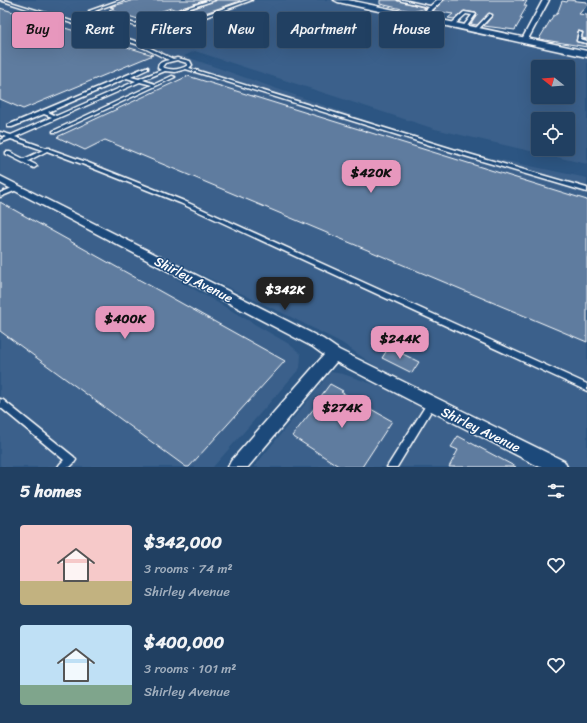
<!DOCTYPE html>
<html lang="en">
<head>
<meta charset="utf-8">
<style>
	body { margin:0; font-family:Sriracha,sans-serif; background:#294768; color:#f1f3f6; height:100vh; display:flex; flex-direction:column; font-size:15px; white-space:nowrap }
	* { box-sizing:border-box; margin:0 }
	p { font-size:13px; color:#a2afbe }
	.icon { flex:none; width:22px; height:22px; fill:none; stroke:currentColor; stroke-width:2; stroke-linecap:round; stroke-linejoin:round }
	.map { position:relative; height:467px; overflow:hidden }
	.drawer { display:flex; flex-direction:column; background:#214062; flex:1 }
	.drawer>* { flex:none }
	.hud { position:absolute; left:12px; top:12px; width:563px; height:36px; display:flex; gap:8px }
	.needle { width:26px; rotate:287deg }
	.fabs { position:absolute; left:531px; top:60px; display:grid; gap:8px }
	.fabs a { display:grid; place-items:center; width:44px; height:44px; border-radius:4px; background:#214062; box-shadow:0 4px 16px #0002,0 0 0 1px #3e5977; font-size:20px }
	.price { position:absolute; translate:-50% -34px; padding:0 9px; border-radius:8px; background:#e797bd; color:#111; font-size:13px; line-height:26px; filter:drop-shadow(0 1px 2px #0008) }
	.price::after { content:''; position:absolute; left:50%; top:24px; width:12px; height:9px; margin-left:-6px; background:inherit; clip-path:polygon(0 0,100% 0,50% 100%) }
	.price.on { background:#222; color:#fff }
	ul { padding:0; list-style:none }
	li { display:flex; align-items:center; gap:12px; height:100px; padding:0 20px }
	li span { display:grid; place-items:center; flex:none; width:112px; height:80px; border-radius:4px; color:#555 }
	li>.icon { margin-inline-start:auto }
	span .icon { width:48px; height:48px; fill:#fffc; stroke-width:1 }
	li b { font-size:17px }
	h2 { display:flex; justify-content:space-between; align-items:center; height:48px; padding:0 20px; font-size:17px }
	.chip { padding:0 14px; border-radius:4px; background:#214062; box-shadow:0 4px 16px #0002,0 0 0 1px #3e5977; font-size:14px; line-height:36px }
	.chip.on { background:#e797bd; color:#111 }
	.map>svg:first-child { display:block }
	.built { fill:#3b618b; fill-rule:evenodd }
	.building { fill:#5e7c9f; stroke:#fff }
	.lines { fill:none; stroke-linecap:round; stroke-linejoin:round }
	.service-casing { stroke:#fff; stroke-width:3 }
	.minor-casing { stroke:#fff; stroke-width:3 }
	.tertiary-casing { stroke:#fff; stroke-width:3 }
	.service { fill:#1f4a7a; fill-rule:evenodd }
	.minor { fill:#1f4a7a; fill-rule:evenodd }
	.tertiary { fill:#1f4a7a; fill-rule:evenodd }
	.labels { text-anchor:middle; stroke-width:3; stroke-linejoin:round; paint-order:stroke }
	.near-street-label { font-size:13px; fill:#fff; stroke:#1f4a7a }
</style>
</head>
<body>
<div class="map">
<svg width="587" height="467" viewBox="0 0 587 467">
	<rect width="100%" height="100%" fill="#2c5582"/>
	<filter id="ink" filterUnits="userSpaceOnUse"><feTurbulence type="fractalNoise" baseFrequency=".025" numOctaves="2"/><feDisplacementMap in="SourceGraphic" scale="8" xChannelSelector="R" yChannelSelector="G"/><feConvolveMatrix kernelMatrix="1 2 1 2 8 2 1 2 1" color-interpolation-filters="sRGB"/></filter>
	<g filter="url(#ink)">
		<path class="built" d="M0,0H337L587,54V164L435,129L195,51L184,56L445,148L587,178V467H254L331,372L343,374L429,403L342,343L289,316L24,191L289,344L301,354L300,368L213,467H3L0,465ZM538,67H568V97H538ZM538,119H568V149H538Z"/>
		<path class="building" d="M134,0H206L176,10L171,8L138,19L109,10L114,8L110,7Z
			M216,0H240V1L199,15L184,12Z
			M380,0H397L426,8L416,11H411L380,4Z
			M444,0H520L527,1L524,6H527L520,18H522L515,30L484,26L493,15L489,13L477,25L471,24L477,15L476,13L464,11L454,19L448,18L453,14L433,11Z
			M568,0L587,2V5L579,14L587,15V39L582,38L583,32L578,31L576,41L577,42L587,44V47L539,39L553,16L557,14L562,1L567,2Z
			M0,8L153,55L23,109L0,99Z
			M188,76L587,200V342L105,140L85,150L57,137Z
			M0,202L285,361L189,467H186L0,331Z
			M389,347L419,362L412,373L382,358Z
			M330,384L343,391L341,392L392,421L362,467H340L292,436L323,397L321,396Z
			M458,436L516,467H449L458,450L451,447Z"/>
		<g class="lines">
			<defs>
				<path id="service" d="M0,0H4L138,42L173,59L177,58L190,61L192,65L189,68L469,154L587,188V192L465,156L186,69L175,72L165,71L143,80L155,84L172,76L175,77L57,132H53V131L152,85L140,82L15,137L46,148H50V149L86,162L184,201L587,384V391L180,203L82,164L47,151L28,161L36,165L37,166L34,168L6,154V152H10L24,159L43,150L11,139L0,143V140L7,137L0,135V132L11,135L52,117L44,114L12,127H8V125L146,67H148V69L131,77L139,79L161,70L158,68C158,62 164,61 169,60L136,44ZM177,60L187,63L188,65C180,70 171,71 162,67L165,63ZM127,78L136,81L56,116L48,112Z
					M120,0H124L94,11L135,24L211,0H215L135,26L89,11Z
					M248,0H252L200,19L188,16L148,31L145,30L187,14L199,17Z
					M398,0H403L434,7L433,8Z
					M464,12L476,14L465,29L462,28L472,15L466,14L453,26H451V24Z
					M489,14L492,15L476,32H474V30Z
					M579,32L582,33L580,39L587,41V43L577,41Z
					M17,186L19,187L20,188L19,189L0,197V193Z
					M0,399L3,400L74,457L76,460L74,463L70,467H58L60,464L64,460L0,407Z
					M431,400L434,402L435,404L434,406L397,467H387L428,402Z"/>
				<path id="minor" d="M437,0H443L422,19H418V17Z
					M543,0H549L527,41L522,42L521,41Z
					M0,176L323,339L339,350L564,461L567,467H540L336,362L248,467H228L231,461L324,355L313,347L0,183Z"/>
				<path id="tertiary" d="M334,0H348L587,51V57L338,2Z"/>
			</defs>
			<use href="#service" class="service-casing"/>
			<use href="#minor" class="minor-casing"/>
			<use href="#tertiary" class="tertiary-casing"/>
			<use href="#service" class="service"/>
			<use href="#minor" class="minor"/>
			<use href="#tertiary" class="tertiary"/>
		</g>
	</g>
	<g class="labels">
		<g class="near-street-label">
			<text transform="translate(194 279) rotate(27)" y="5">Shirley Avenue</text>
			<text transform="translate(481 429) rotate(26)" y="5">Shirley Avenue</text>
		</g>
	</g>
</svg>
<div class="fabs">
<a><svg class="needle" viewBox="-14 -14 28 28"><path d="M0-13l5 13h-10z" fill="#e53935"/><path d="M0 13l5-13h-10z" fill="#a2afbe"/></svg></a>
<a><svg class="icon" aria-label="locate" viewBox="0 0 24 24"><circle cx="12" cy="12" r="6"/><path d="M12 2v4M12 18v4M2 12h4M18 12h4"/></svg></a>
</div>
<b class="price" style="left:371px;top:194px">$420K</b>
<b class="price on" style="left:285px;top:311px">$342K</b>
<b class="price" style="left:125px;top:340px">$400K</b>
<b class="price" style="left:400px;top:360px">$244K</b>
<b class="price" style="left:342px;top:429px">$274K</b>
<div class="hud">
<a class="chip on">Buy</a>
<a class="chip">Rent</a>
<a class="chip">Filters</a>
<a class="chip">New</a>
<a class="chip">Apartment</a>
<a class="chip">House</a>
</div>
</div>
<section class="drawer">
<h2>5 homes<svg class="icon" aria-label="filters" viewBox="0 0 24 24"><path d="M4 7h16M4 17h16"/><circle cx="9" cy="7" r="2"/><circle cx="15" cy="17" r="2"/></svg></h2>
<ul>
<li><span style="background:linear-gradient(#f6c9c9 70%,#c2b280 0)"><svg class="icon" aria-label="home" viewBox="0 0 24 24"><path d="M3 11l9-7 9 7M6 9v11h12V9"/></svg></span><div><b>$342,000</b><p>3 rooms · 74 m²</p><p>Shirley Avenue</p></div><svg class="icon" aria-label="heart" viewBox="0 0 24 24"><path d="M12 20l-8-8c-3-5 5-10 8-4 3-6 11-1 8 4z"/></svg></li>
<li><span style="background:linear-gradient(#bfe0f5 75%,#7fa58c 0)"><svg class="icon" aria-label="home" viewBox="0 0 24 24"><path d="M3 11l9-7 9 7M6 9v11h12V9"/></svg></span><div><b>$400,000</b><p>3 rooms · 101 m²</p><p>Shirley Avenue</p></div><svg class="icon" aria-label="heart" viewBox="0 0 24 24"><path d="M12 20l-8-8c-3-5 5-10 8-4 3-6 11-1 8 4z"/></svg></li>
</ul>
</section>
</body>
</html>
